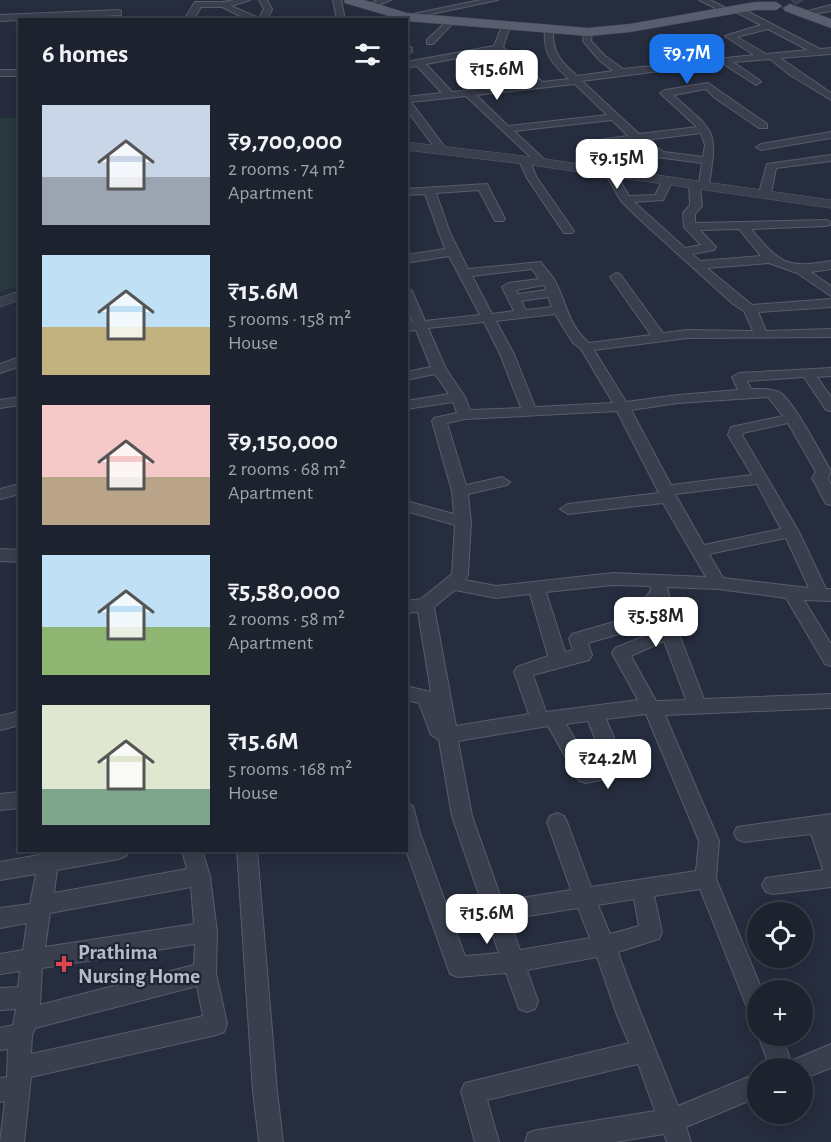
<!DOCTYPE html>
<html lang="en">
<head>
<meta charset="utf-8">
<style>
	body { margin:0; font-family:"Alegreya Sans",sans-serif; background:#292f3a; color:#f1f3f6; height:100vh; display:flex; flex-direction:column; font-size:22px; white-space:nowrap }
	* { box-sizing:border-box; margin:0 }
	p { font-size:20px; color:#a0a4aa }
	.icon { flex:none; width:33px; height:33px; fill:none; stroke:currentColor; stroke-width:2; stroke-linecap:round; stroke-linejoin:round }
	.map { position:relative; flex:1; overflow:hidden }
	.panel { position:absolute; left:18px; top:18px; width:390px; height:834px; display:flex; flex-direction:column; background:#1c222e; border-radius:0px; box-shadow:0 3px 15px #0003,0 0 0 2px #3a3f4a }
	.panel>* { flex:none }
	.buttons { position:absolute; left:747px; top:902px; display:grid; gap:12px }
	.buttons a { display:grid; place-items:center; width:66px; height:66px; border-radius:50%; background:#1c222e; box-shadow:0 3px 15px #0003,0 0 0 2px #3a3f4a; font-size:30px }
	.price { position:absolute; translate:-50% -51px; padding:0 14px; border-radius:12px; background:#fff; color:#222; font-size:20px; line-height:39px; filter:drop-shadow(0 2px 3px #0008) }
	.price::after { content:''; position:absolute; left:50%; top:36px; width:18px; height:14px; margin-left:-9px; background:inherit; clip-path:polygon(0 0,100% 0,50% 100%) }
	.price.selected { background:#1a73e8; color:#fff }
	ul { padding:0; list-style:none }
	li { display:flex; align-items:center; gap:18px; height:150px; padding:0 24px }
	li span { display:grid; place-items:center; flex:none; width:168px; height:120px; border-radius:0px; color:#555 }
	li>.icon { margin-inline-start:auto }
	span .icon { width:72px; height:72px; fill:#fffc; stroke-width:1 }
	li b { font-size:26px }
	h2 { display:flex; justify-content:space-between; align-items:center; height:72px; padding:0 24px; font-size:26px }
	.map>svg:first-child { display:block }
	.green { fill:#28393f }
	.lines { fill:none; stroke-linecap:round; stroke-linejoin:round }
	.minor-casing { stroke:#585d6c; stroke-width:2 }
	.tertiary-casing { stroke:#585d6c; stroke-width:1 }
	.primary-casing { stroke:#434857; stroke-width:1 }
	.minor { fill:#3a3f4e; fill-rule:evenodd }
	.tertiary { fill:#3a3f4e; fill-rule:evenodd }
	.primary { fill:#585e6e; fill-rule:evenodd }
	.health-dot { fill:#e0444e; stroke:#1f2433; stroke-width:2 }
	.labels { text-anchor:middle; stroke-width:4.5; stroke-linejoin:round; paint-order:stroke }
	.near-poi-label { font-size:21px; font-weight:bold; fill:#b6bbc9; stroke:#1f2433; text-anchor:start }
</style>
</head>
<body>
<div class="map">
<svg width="831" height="1142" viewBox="0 0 831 1142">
	<rect width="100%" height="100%" fill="#262d3e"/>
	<path class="green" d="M0,118H19L20,285L0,292Z"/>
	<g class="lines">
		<defs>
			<path id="minor" d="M234,0H250L231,6L259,18L264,9L259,0H267L272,9L267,20H248L222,7H201L193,20H184L195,2H223Z
				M333,0H341L345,20H337Z
				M378,0H391L373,7L369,4Z
				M480,0H498L417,17L413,14Z
				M699,0H710L724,7L717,9Z
				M831,5V11L812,14L808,11Z
				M737,6L820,49L831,48V54L780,58L831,93V100L790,75L770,59L733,62L759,80L761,82L756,85L722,63L582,81L639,134L697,127L660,93L665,90L708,83L767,124V128H759L715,98L706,89L673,95C715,133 718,127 709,185L708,187H700L702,206L695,214V223L826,220L831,222L830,225L826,226L751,229C780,263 785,269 831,261V269L811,272L831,286V296L797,273L769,263L707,268L752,305L831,299V307L758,312L766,331L831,329V337L687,338L594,350L626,402L678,395L738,390L732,377L739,373L831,368V376L817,377L831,397V411L826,410L804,377L747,381L751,389C760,389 771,388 779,392C792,398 822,456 831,471L828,478L831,485V505L826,504L812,478L816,472L788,423L743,433L742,435L799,532L826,589H831V601L804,600L831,644V666L825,664L786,598L718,589L667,587L677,629L704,699L831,694V708L665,715L719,841L716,879L762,990H758V1018L750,1015L700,889L654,896L662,932L659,939L618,952C636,1004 658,1054 678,1106L758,1073V1097L686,1127L691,1142H667L664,1134L615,1142H525L528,1133L537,1130L655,1111L638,1064L487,1100L499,1142H475L461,1091L465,1083L629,1043L617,1015L597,957L527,970L538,1001L535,1009L527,1012L519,1009L506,973L458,977L450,974L406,850V804L413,806L420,833L465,956L499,953L452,816L439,740L431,735L419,703L406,700V686L431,692L418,612L406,613V601L421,599L452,574L455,525L406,511V501L454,514L452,491L432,421L434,418L457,413L453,402L406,409V401L449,394L435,374L406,380V372L431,367L416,330L406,331V323L413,322L406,307V287L412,291L425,321L480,315L449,256L406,263V255L445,249L425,194L406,195V189L487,184L505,219L503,221H495L479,190L436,193L450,233L468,269L541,262C545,269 551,274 555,281C567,303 567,324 589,343L651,335L610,277L616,273L620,274L663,333L687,330L753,331L744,311L733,304L635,215L621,201L605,173L610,170L614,171L629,196L655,195L663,180H671L672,182L663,200L634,202L685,248L701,245L684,227L683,213L690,205L689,184L694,181L699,183L702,163L657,157L634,141L592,145V141L628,136L612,120L514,131L547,162L546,164H538L466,96L411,102L447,150L438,152L406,109V97L442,93L417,66L406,68V62L494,46L502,26L506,23L510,26L503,47L518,60L522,61L542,82L569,79C552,64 543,54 545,30L549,27L553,30C552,53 561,62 577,76L613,71L599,60L583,41L584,32L588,29L592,32L591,41L605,56L623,69L754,55L725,36L761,25L734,11V7ZM768,29L808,50L766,54L737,37ZM496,51L501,55L474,62L498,87L452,92L426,64ZM507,60L511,65L517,66L533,83L507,86L486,64ZM575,84L607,115L508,126L476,95ZM701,133L705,145L703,157L664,152L645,140ZM739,229L761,256L700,261L692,254L714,250L716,247L700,230ZM532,269L539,279L508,283L502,287L514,311L492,314L472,276ZM544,285L546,290L518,294L516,290ZM548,297L552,307L526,310L521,301ZM555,314L573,343L581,349L613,403L535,407L514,354L496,321ZM484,322L500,354L521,408L470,410L465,397L446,369L428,328ZM768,397L783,416L731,427L728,435L752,475L671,485L631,410L678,403ZM617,411L659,493L568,504L560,509L568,514L663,503L706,577L613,573L496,586L465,580L468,575L471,522L468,494L507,485L510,482L502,477L466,485L447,423L465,419ZM757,484L781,529L704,545L675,494ZM786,538L809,588L723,578L709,554ZM613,585L650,586L651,590L635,611V616L572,634L569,639L573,650L565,652L546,592ZM455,590L496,598L530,594L548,656L517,667L514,672L529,714L456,726L434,607ZM655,609L658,622L653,612ZM643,627L647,635L615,648L612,653L638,700L546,712L533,675L589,660L592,655L588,643ZM664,641L686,700L656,701L631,656ZM646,714L699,841L696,871L591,887L567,822L564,816L557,813L550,816L547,822L571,890L502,901L472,816L458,741L548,726L579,781L586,783L624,775L627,769L606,719ZM588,721L605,763L591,766L566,724ZM634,899L639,926L610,934L598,905ZM578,908L590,938L520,950L509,919Z
				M118,10L121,11V15L0,21V15Z
				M450,18L454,21L453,23L433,44H427V40Z
				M406,45L412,48V52L406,54Z
				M0,70H20V76H0Z
				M831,132V138L761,150L756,147L761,144Z
				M831,155V161L776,168L771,193L765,196L759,193L767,164Z
				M524,157L529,160L537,178L574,231L572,233H564L527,178L519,160Z
				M20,357V366L0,373V364Z
				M20,397V405L0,408V400Z
				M20,484V494L0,499V489Z
				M0,549L20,550V562L0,561Z
				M20,711V725L0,730V716Z
				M20,792V808L0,810V794Z
				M831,814V887L773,894L766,892L762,885L766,878L823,870L811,834L744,842L737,839L734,833L737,827Z
				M40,850H129L126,856L119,859L57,870L54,893L187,869L182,850H202L210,876L217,932L216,973L227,1024L224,1032L216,1035L31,1077L24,1142H0L5,1101L0,1102V1078L7,1077L8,1049L0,1050V1028L13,1025L16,1009L0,1010V988L18,987L20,971L0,974V954L23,950L27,923L0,928V908L30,904L36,874L0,880V862L39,855ZM191,887L194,924L45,947L50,913ZM195,944L194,965L40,1005L42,968ZM197,986L203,1016L31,1054L32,1035L35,1028Z
				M237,850H257L277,1091L283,1142H259L253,1091Z
				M758,1035H781L791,1061L831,1044V1068L802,1079V1068H770Z"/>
			<path id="tertiary" d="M792,0H803L796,4Z
				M406,142L524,156L831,200V208L524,164L406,150Z
				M20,291V300L0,307V298Z"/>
			<path id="primary" d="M344,0H364L407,13L588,28L630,24L755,2H776L782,6L776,10H755L630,32L588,36L406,21L345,3Z
				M790,4L831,19V28L785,11L783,8Z"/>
		</defs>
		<use href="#minor" class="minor-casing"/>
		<use href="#tertiary" class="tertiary-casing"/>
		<use href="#primary" class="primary-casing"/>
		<use href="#minor" class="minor"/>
		<use href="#tertiary" class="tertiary"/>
		<use href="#primary" class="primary"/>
	</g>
	<path class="health-dot" d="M61 955h6v6h6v6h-6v6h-6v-6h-6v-6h6z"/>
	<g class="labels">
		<g class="near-poi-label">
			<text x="78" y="959">Prathima<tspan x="78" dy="24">Nursing Home</tspan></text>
		</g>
	</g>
</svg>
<div class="buttons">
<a><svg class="icon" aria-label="locate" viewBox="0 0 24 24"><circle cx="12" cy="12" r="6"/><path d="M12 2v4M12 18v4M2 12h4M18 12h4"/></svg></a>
<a>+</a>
<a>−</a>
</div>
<b class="price selected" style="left:687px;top:85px">₹9.7M</b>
<b class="price" style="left:497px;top:101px">₹15.6M</b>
<b class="price" style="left:617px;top:190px">₹9.15M</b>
<b class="price" style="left:656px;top:648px">₹5.58M</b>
<b class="price" style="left:608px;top:790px">₹24.2M</b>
<b class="price" style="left:487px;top:945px">₹15.6M</b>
<section class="panel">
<h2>6 homes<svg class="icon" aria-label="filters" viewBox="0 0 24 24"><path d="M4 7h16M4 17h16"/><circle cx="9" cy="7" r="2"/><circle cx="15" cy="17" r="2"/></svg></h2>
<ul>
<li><span style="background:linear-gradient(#c9d6e8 60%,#9aa5b1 0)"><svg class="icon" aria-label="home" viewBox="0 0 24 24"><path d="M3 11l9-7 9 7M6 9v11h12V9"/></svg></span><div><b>₹9,700,000</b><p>2 rooms · 74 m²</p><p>Apartment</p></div></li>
<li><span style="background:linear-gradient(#bfe0f5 60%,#c2b280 0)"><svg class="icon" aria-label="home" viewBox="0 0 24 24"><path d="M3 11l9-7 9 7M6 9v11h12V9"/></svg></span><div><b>₹15.6M</b><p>5 rooms · 158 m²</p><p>House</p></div></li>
<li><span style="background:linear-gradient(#f6c9c9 60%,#b9a48a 0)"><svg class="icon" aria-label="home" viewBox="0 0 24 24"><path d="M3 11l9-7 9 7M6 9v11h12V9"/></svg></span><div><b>₹9,150,000</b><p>2 rooms · 68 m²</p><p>Apartment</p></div></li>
<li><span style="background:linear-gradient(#bfe0f5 60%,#8fb573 0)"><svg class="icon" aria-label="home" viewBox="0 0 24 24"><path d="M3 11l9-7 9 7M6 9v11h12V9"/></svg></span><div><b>₹5,580,000</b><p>2 rooms · 58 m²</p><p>Apartment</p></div></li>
<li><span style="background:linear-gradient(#dfe7d0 70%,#7fa58c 0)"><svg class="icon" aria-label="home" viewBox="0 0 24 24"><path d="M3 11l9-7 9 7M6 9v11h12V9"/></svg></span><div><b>₹15.6M</b><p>5 rooms · 168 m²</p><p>House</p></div></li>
</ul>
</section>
</div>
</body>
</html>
